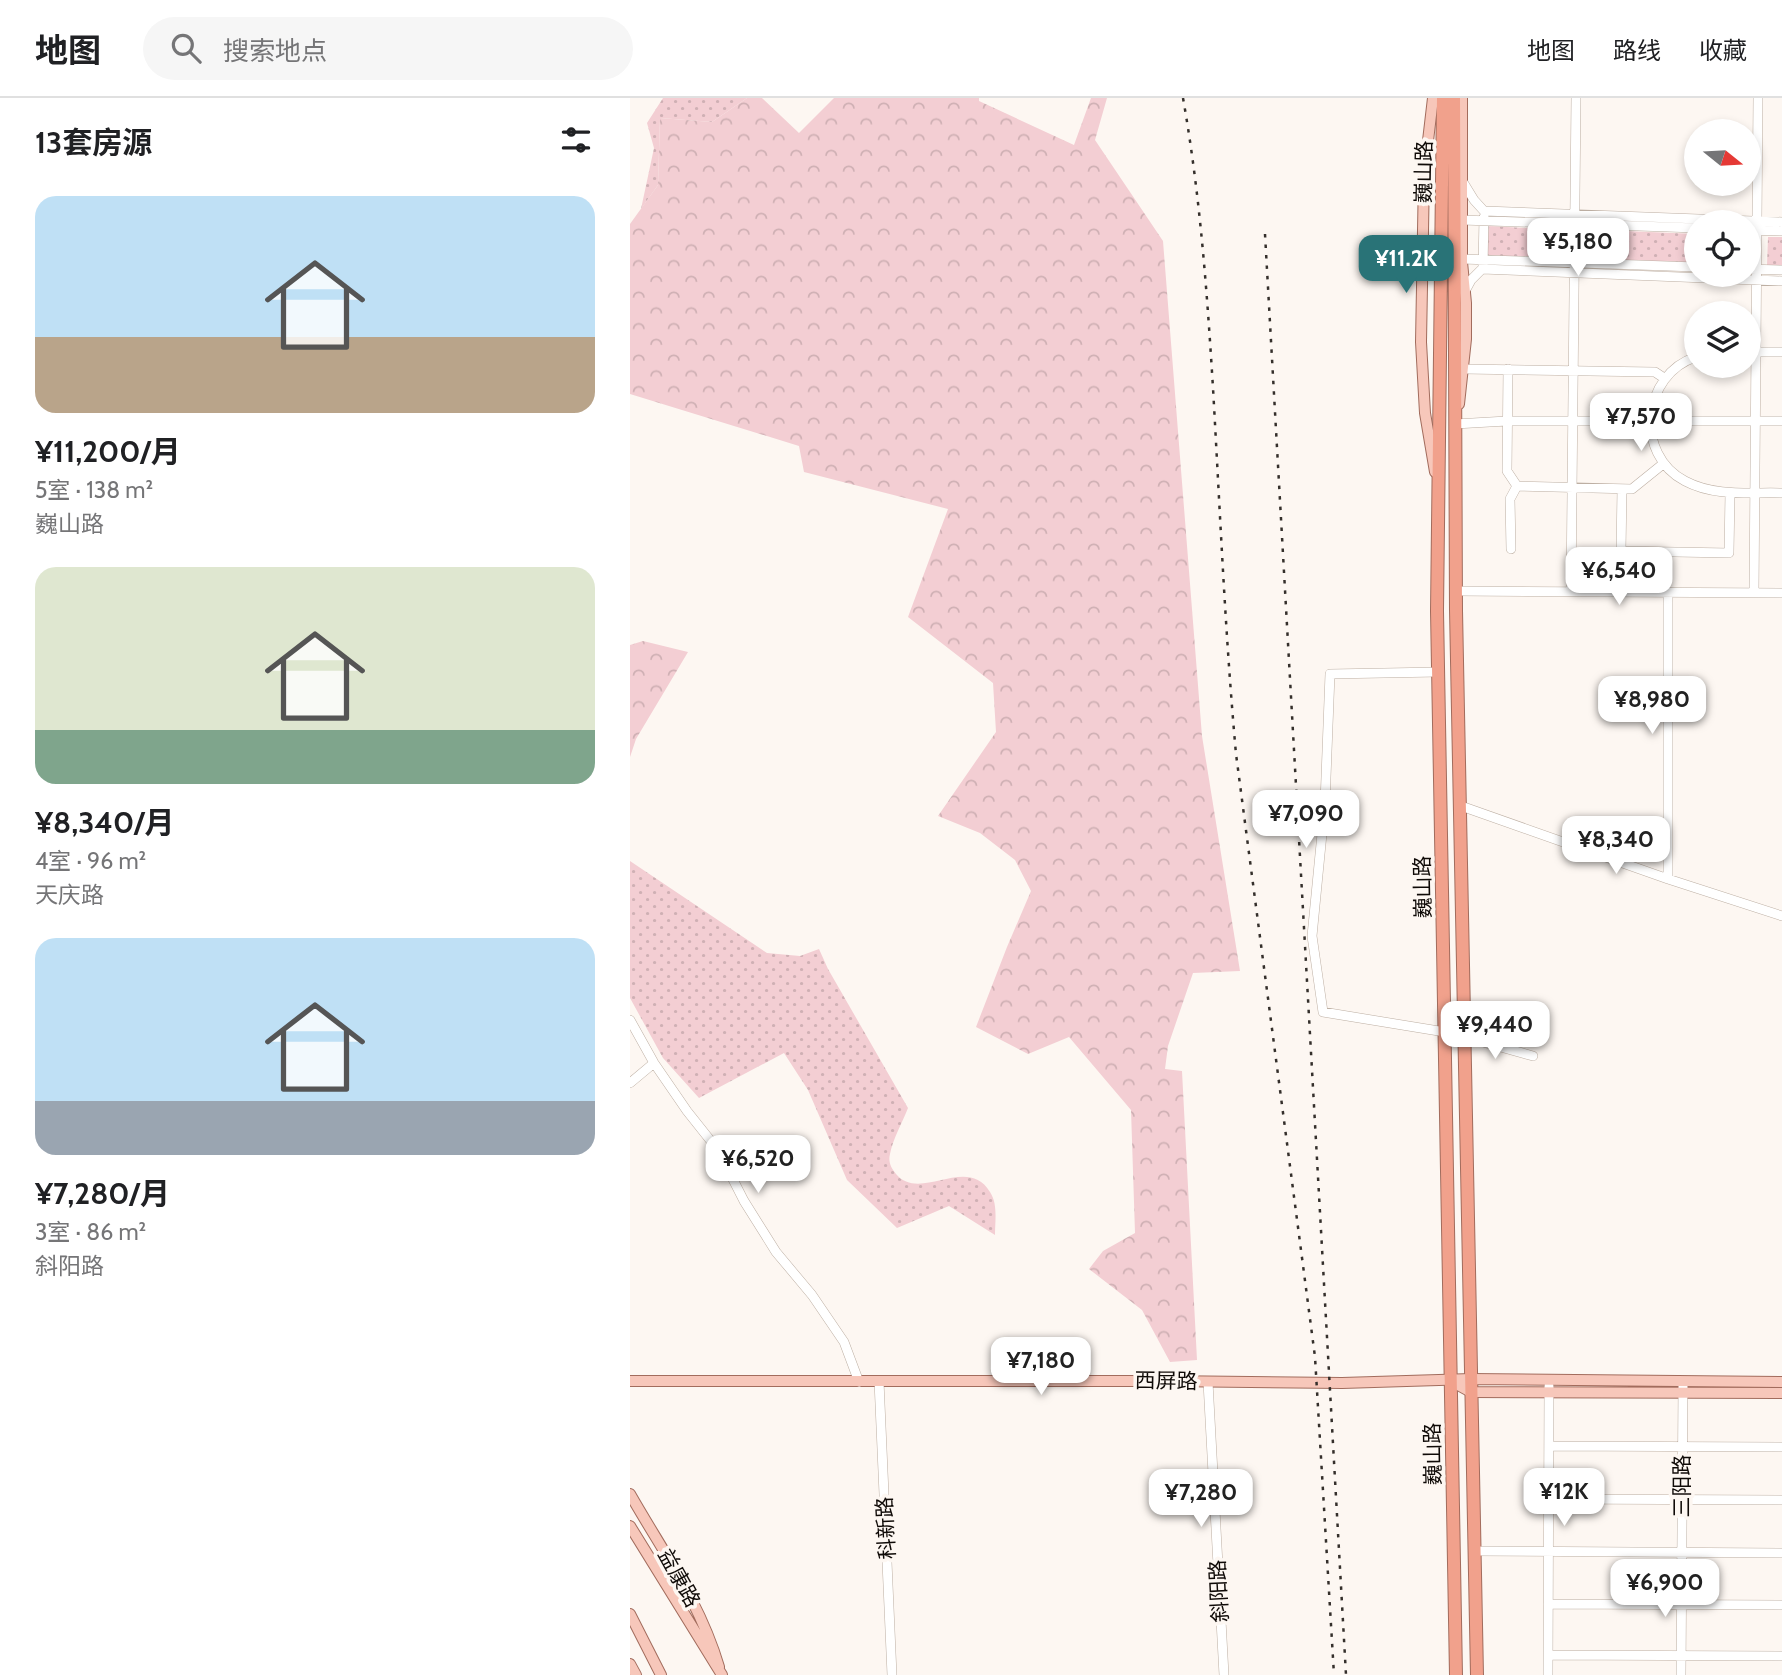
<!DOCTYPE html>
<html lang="zh">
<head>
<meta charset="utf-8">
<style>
	body { margin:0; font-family:Cabin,"Noto Sans SC",sans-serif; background:#f6f6f6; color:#202124; height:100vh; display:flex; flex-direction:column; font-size:26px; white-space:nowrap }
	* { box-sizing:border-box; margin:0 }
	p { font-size:23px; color:#757577 }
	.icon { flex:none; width:38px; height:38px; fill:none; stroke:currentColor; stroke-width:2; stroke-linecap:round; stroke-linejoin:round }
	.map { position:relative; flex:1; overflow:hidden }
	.panel { display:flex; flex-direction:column; background:#fff; width:630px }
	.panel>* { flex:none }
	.needle { width:46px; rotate:108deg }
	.controls { position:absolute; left:1054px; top:21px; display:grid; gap:14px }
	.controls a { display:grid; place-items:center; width:77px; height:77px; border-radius:50%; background:#fff; box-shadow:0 4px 10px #0003; font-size:35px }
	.price { position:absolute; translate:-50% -60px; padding:0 16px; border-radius:14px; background:#fff; color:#222; font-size:23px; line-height:46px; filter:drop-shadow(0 2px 4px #0008) }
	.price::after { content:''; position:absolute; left:50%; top:42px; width:21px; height:16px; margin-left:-10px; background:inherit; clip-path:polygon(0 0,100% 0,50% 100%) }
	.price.active { background:#297377; color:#fff }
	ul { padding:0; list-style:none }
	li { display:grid; align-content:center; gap:14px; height:371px; padding:0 35px }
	li span { display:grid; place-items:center; height:217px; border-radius:21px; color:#555 }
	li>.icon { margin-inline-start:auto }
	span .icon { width:126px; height:126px; fill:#fffc; stroke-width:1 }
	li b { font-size:30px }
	h2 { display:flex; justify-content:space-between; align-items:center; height:84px; padding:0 35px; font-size:30px }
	header { display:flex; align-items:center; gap:42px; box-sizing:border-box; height:98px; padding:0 35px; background:#fff; border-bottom:2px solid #e0e0e0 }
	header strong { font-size:33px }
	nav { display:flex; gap:38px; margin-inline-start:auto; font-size:24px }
	.search { width:490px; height:63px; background:#f6f6f6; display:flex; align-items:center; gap:18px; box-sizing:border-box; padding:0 24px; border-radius:38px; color:#757577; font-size:26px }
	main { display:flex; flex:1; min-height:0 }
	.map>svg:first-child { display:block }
	.grass { fill:url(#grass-dots) }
	.forest { fill:url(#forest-crowns) }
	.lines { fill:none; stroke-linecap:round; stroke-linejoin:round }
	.minor-casing { stroke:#bdafa3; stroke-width:10 }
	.major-casing { stroke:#a26c5d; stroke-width:12 }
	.highway-casing { stroke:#a26c5d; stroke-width:14 }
	.minor { stroke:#fff; stroke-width:9 }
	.major { stroke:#f7c7ba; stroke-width:10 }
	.highway { stroke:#f1a18c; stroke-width:12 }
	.rail { stroke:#342f2b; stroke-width:2.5; stroke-dasharray:3.5 7; stroke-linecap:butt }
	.labels { text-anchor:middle; stroke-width:7; stroke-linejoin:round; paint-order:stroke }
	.street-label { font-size:21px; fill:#0f0a07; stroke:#fdf7f2 }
</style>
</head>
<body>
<header>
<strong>地图</strong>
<div class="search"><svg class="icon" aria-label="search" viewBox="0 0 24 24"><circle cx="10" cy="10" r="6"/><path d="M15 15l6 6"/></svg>搜索地点</div>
<nav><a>地图</a><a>路线</a><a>收藏</a></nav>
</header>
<main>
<section class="panel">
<h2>13套房源<svg class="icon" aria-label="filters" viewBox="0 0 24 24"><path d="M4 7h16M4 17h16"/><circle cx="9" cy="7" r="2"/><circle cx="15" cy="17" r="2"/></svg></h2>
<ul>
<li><span style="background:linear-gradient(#bfe0f5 65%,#b9a48a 0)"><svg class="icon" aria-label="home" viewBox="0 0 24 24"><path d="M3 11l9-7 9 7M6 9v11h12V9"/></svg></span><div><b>¥11,200/月</b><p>5室 · 138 m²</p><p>巍山路</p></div></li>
<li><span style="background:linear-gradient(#dfe7d0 75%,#7fa58c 0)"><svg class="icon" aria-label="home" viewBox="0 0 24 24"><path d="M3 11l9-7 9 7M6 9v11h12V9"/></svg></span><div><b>¥8,340/月</b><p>4室 · 96 m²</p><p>天庆路</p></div></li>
<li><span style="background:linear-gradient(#bfe0f5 75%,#9aa5b1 0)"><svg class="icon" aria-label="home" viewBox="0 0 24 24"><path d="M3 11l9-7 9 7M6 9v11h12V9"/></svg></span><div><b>¥7,280/月</b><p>3室 · 86 m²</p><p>斜阳路</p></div></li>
</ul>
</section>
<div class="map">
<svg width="1152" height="1577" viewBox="0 0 1152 1577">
	<defs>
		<pattern id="grass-dots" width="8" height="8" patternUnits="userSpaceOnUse" patternTransform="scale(1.75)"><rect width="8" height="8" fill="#f3ced3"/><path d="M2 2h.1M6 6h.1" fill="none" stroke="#cfb0b4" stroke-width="1.8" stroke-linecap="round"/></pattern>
		<pattern id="forest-crowns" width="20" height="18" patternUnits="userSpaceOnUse" patternTransform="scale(1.75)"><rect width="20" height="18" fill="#f3ced3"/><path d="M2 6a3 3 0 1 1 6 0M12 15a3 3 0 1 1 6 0" fill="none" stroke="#cfb0b4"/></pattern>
	</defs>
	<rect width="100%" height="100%" fill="#fdf7f2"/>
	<path class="grass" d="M33,0H117L82,24L30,20L28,87L11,111L24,50L17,25Z
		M858,128L935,132L933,164L856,160Z
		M949,131L1066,136V169L947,163Z
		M1138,139H1152V168H1137Z
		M0,763L137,855L170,858L189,851L198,871L278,1010C272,1025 263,1041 260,1056C258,1064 261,1070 266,1076C290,1105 337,1056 360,1094C368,1106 365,1123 365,1137L319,1108L267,1130L217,1082L178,992L154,955L69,1000L33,960L0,900Z"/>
	<path class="forest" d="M117,0H132L169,35L204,0H349V3L444,47L461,0H477L465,42L533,143L572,638L610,873L563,875L538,948L535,971L552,973L567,1262L540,1264L512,1212L459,1171L473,1153L505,1135L501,1012L439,939L398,956L346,929L377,849L401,793L385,762L350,735L308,718L366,634L363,585L278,519L318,411L174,374L169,348L0,296V126L28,87L30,20L82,24Z
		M13,543L58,554L6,641L0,659V547Z"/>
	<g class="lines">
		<defs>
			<path id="minor" d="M833,84L844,102L854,113L1152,124
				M832,122L1066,130
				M1118,132L1152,133
				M832,161L1066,169
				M853,168L854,119
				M1118,171L1152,172
				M835,193L841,182L852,171L1152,183
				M1118,254H1152
				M1066,259C1012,276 1004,357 1055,383C1085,399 1120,394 1152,395
				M834,271L1025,274L1034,280
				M878,271L877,373L887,388
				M825,326L877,323H1152
				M887,388L1002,391L1033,366
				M992,391L991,453L1099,455L1100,395
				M881,451L880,401L887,388
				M826,493L1152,495
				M941,493L946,0
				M1038,494V781
				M1124,495L1128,0
				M808,574L700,576L695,705L682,838L693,914L815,934
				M831,708L1038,781L1152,818
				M0,922L24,965L57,1013L88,1052L114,1103L146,1154L182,1197L214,1244L229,1284
				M835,939L903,958
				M0,985L24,965
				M249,1283L262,1577
				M578,1284L594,1577
				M919,1348L1152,1349
				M919,1401L1152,1402
				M844,1453L1152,1455
				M918,1506L1152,1507
				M918,1557L1152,1558
				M918,1577L919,1288
				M1051,1577L1053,1288"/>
			<path id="major" d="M803,0L794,77L791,244L795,315L805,374
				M829,306L836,241V205L832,164V0
				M0,1283H534L712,1285L841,1281L1152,1284
				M821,1283L841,1294L1152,1295
				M0,1396C33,1454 70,1504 89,1569
				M0,1428L92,1577
				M0,1516L31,1577
				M0,1566L6,1577"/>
			<path id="highway" d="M813,0L807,513L826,1577
				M824,0L826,512L847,1577"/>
		</defs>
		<use href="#minor" class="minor-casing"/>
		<use href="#major" class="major-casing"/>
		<use href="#highway" class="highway-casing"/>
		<use href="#minor" class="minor"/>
		<use href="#major" class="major"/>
		<use href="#highway" class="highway"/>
		<path class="rail" d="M553,0C570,96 577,193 583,290C590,412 595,534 606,656L685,1259L704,1577
			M635,136L716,1577"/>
	</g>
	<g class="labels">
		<g class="street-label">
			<text transform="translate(794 74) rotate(-89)" y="7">巍山路</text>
			<text transform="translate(793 789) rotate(-91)" y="7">巍山路</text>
			<text transform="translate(536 1283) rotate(1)" y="7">西屏路</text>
			<text transform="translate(803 1356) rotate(-91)" y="7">巍山路</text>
			<text transform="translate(1052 1388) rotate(-90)" y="7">三阳路</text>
			<text transform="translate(256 1430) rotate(-93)" y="7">科新路</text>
			<text transform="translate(49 1480) rotate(61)" y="7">益康路</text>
			<text transform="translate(589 1493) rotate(-93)" y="7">斜阳路</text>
		</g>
	</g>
</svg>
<div class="controls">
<a><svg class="needle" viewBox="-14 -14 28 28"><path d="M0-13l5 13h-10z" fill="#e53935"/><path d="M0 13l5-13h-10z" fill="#757577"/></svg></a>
<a><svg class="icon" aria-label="locate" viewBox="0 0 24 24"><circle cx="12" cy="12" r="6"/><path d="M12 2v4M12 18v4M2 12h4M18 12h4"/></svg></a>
<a><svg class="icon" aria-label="layers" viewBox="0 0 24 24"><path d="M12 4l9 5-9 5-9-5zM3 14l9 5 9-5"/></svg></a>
</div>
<b class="price" style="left:948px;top:180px">¥5,180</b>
<b class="price active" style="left:776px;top:197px">¥11.2K</b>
<b class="price" style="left:1011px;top:355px">¥7,570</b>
<b class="price" style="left:989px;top:509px">¥6,540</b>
<b class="price" style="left:1022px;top:638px">¥8,980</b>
<b class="price" style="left:676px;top:752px">¥7,090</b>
<b class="price" style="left:986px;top:778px">¥8,340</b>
<b class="price" style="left:865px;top:963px">¥9,440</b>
<b class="price" style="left:128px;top:1097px">¥6,520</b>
<b class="price" style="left:411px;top:1299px">¥7,180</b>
<b class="price" style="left:934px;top:1430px">¥12K</b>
<b class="price" style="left:571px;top:1431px">¥7,280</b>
<b class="price" style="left:1035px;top:1521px">¥6,900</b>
</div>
</main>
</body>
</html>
